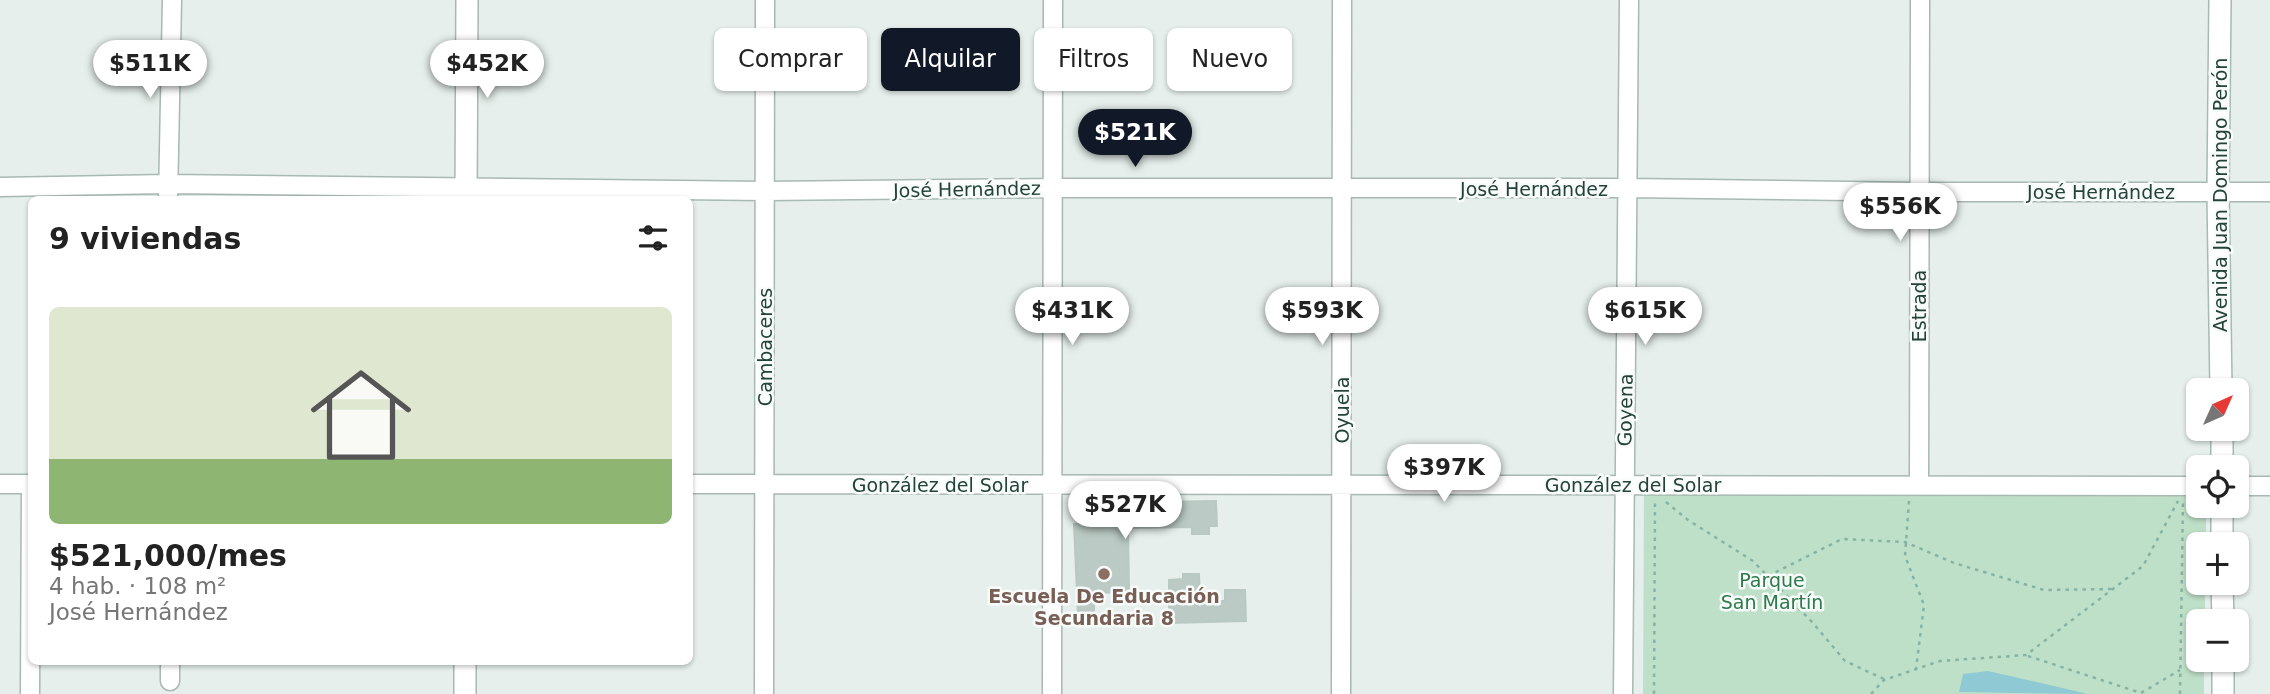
<!DOCTYPE html>
<html lang="es">
<head>
<meta charset="utf-8">
<style>
	body { margin:0; font-family:"DejaVu Sans",sans-serif; background:#f6f6f6; color:#222; height:100vh; display:flex; flex-direction:column; font-size:26px; white-space:nowrap }
	* { box-sizing:border-box; margin:0 }
	p { font-size:23px; color:#767676 }
	.icon { flex:none; width:38px; height:38px; fill:none; stroke:currentColor; stroke-width:2; stroke-linecap:round; stroke-linejoin:round }
	.map { position:relative; flex:1; overflow:hidden }
	.details { position:absolute; left:28px; top:196px; width:665px; height:469px; display:flex; flex-direction:column; background:#fff; border-radius:10px; box-shadow:0 2px 5px #0004 }
	.details>* { flex:none }
	.banner { position:absolute; left:714px; top:28px; width:665px; height:63px; display:flex; gap:14px }
	.needle { width:46px; rotate:45deg }
	.tools { position:absolute; left:2186px; top:378px; display:grid; gap:14px }
	.tools a { display:grid; place-items:center; width:63px; height:63px; border-radius:10px; background:#fff; box-shadow:0 2px 5px #0004; font-size:35px }
	.price { position:absolute; translate:-50% -60px; padding:0 16px; border-radius:24px; background:#fff; color:#222; font-size:23px; line-height:46px; filter:drop-shadow(0 2px 4px #0008) }
	.price::after { content:''; position:absolute; left:50%; top:42px; width:21px; height:16px; margin-left:-10px; background:inherit; clip-path:polygon(0 0,100% 0,50% 100%) }
	.price.active { background:#111827; color:#fff }
	ul { padding:0; list-style:none }
	li { display:grid; align-content:center; gap:14px; height:371px; padding:0 21px }
	li+li { border-top:2px solid #e0e0e0 }
	li span { display:grid; place-items:center; height:217px; border-radius:10px; color:#555 }
	li>.icon { margin-inline-start:auto }
	span .icon { width:126px; height:126px; fill:#fffc; stroke-width:1 }
	li b { font-size:30px }
	h2 { display:flex; justify-content:space-between; align-items:center; height:84px; padding:0 21px; font-size:30px }
	.tag { padding:0 24px; border-radius:10px; background:#fff; box-shadow:0 2px 5px #0004; font-size:24px; line-height:63px }
	.tag.active { background:#111827; color:#fff }
	.map>svg:first-child { display:block }
	.green { fill:#bfe0c8 }
	.water { fill:#8ec9d4 }
	.building { fill:#bbcac4; stroke:#b8c9c2; stroke-width:2 }
	.lines { fill:none; stroke-linecap:round; stroke-linejoin:round }
	.minor-casing { stroke:#a8b8b2; stroke-width:21 }
	.tertiary-casing { stroke:#a8b8b2; stroke-width:24 }
	.secondary-casing { stroke:#a4bbb3; stroke-width:24 }
	.path { stroke:#86b3a5; stroke-width:2.5; stroke-dasharray:3.5 5; stroke-linecap:butt }
	.minor { stroke:#fff; stroke-width:18 }
	.tertiary { stroke:#fff; stroke-width:21 }
	.secondary { stroke:#fff; stroke-width:21 }
	.education-dot { fill:#8d6e63; stroke:#f7fbf9; stroke-width:2.5 }
	.labels { text-anchor:middle; stroke-width:5; stroke-linejoin:round; paint-order:stroke }
	.street-label { font-size:19px; fill:#24423a; stroke:#f7fbf9 }
	.park-label { font-size:19px; fill:#2d7a4b; stroke:#f7fbf9 }
	.education-label { font-size:19px; font-weight:bold; fill:#785e54; stroke:#f7fbf9 }
</style>
</head>
<body>
<div class="map">
<svg width="2270" height="694" viewBox="0 0 2270 694">
	<rect width="100%" height="100%" fill="#e6efeb"/>
	<path class="green" d="M1644,485L2198,491V506H2206V544H2198V583H2205V621H2198V660H2204V694H1643Z"/>
	<path class="water" d="M1988,671L2084,693L2085,694L1959,692L1963,674Z"/>
	<path class="building" d="M1216,501L1217,526H1209V534H1192V527L1128,528L1129,592L1094,593V617H1078L1074,524H1081V511H1092V503Z
		M1183,574H1199L1200,601H1225V590H1245L1246,621L1169,623V580L1183,579Z"/>
	<g class="lines">
		<defs>
			<path id="minor" d="M0,187L168,184L765,191L1053,188H1629L1919,192H2270
				M168,200L172,0
				M0,484H32
				M690,484L2198,486
				M1919,485L1920,0
				M2236,486H2270
				M170,681V662
				M30,694L31,484
				M764,694L765,0
				M1052,694L1053,0
				M1341,694L1342,0
				M1623,694L1629,0"/>
			<path id="tertiary" d="M466,200L467,0
				M465,694V662"/>
			<path id="secondary" d="M2220,0L2218,192L2221,390
				M2222,429V467
				M2222,506V544
				M2222,583L2223,621
				M2223,660V694"/>
		</defs>
		<use href="#minor" class="minor-casing"/>
		<use href="#tertiary" class="tertiary-casing"/>
		<use href="#secondary" class="secondary-casing"/>
		<path class="path" d="M1909,501L1905,556L1924,605L1916,669
			M1666,502L1688,520L1753,561L1813,623L1845,661L1884,679
			M1768,576L1842,539L1905,542L1954,563L2044,590L2113,589
			M2028,656L2141,693L2180,670
			M1654,694L1655,503
			M1871,694L1884,680L1940,661L2026,655L2143,566L2178,501
			M2180,694L2183,503"/>
		<use href="#minor" class="minor"/>
		<use href="#tertiary" class="tertiary"/>
		<use href="#secondary" class="secondary"/>
	</g>
	<circle class="education-dot" cx="1104" cy="574" r="7"/>
	<g class="labels">
		<g class="street-label">
			<text transform="translate(967 189) rotate(-1)" y="7">José Hernández</text>
			<text x="1534" y="196">José Hernández</text>
			<text x="2101" y="199">José Hernández</text>
			<text transform="translate(2220 195) rotate(-90)" y="7">Avenida Juan Domingo Perón</text>
			<text transform="translate(1919 306) rotate(-90)" y="7">Estrada</text>
			<text transform="translate(765 347) rotate(-90)" y="7">Cambaceres</text>
			<text transform="translate(1342 410) rotate(-90)" y="7">Oyuela</text>
			<text transform="translate(1625 410) rotate(-89)" y="7">Goyena</text>
			<text x="940" y="492">González del Solar</text>
			<text x="1633" y="492">González del Solar</text>
		</g>
		<g class="park-label">
			<text x="1772" y="587">Parque<tspan x="1772" dy="22">San Martín</tspan></text>
		</g>
		<g class="education-label">
			<text x="1104" y="603">Escuela De Educación<tspan x="1104" dy="22">Secundaria 8</tspan></text>
		</g>
	</g>
</svg>
<div class="tools">
<a><svg class="needle" viewBox="-14 -14 28 28"><path d="M0-13l5 13h-10z" fill="#e53935"/><path d="M0 13l5-13h-10z" fill="#767676"/></svg></a>
<a><svg class="icon" aria-label="locate" viewBox="0 0 24 24"><circle cx="12" cy="12" r="6"/><path d="M12 2v4M12 18v4M2 12h4M18 12h4"/></svg></a>
<a>+</a>
<a>−</a>
</div>
<b class="price" style="left:150px;top:100px">$511K</b>
<b class="price" style="left:487px;top:100px">$452K</b>
<b class="price active" style="left:1135px;top:169px">$521K</b>
<b class="price" style="left:1900px;top:243px">$556K</b>
<b class="price" style="left:1072px;top:347px">$431K</b>
<b class="price" style="left:1322px;top:347px">$593K</b>
<b class="price" style="left:1645px;top:347px">$615K</b>
<b class="price" style="left:1444px;top:504px">$397K</b>
<b class="price" style="left:1125px;top:541px">$527K</b>
<div class="banner">
<a class="tag">Comprar</a>
<a class="tag active">Alquilar</a>
<a class="tag">Filtros</a>
<a class="tag">Nuevo</a>
</div>
<section class="details">
<h2>9 viviendas<svg class="icon" aria-label="filters" viewBox="0 0 24 24"><path d="M4 7h16M4 17h16"/><circle cx="9" cy="7" r="2"/><circle cx="15" cy="17" r="2"/></svg></h2>
<ul>
<li><span style="background:linear-gradient(#dfe7d0 70%,#8fb573 0)"><svg class="icon" aria-label="home" viewBox="0 0 24 24"><path d="M3 11l9-7 9 7M6 9v11h12V9"/></svg></span><div><b>$521,000/mes</b><p>4 hab. · 108 m²</p><p>José Hernández</p></div></li>
</ul>
</section>
</div>
</body>
</html>
